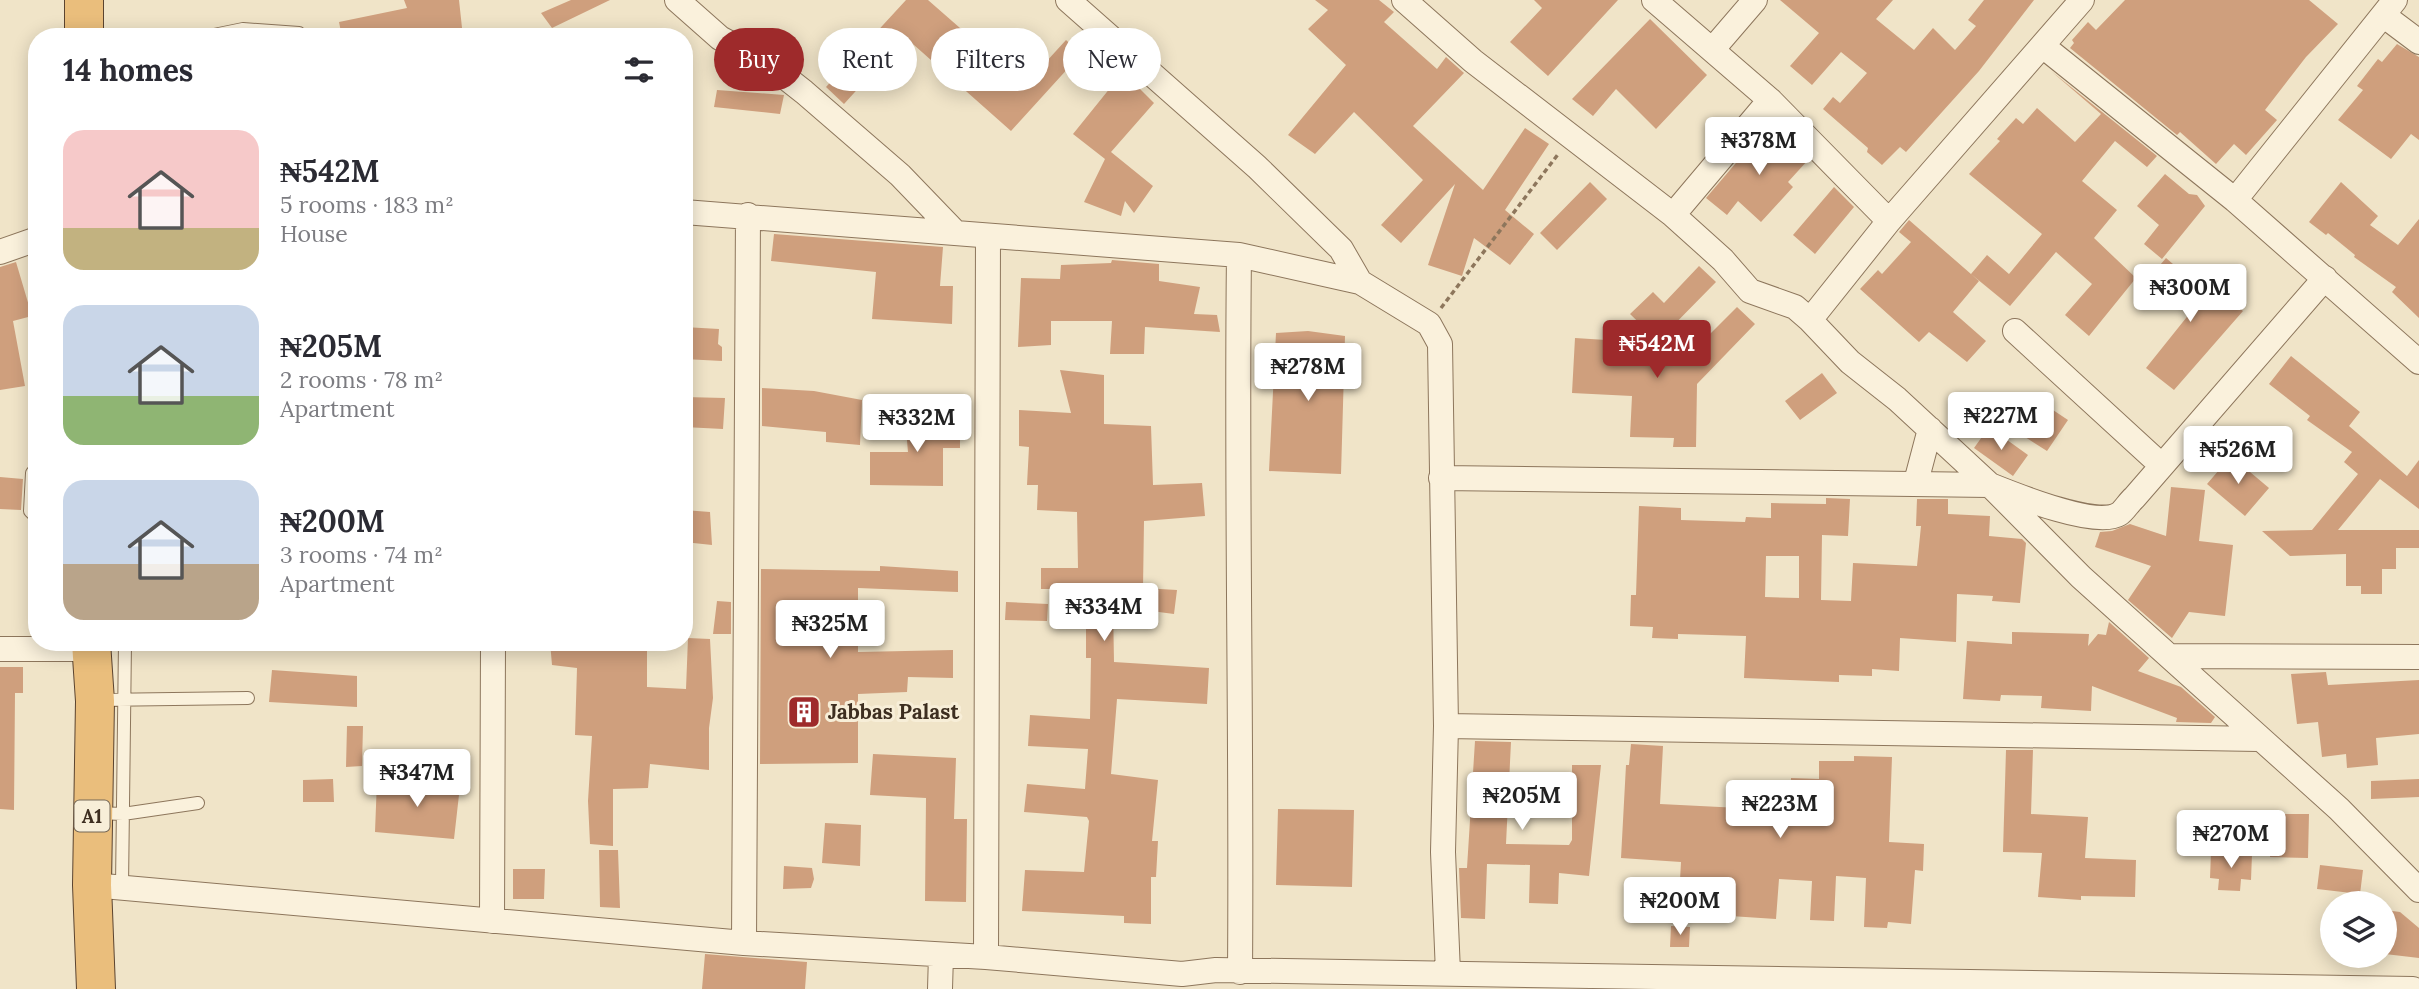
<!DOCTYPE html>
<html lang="en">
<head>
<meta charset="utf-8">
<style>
	body { margin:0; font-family:Lora,serif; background:#f2f2f3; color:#2b2b33; height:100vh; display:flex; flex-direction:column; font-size:26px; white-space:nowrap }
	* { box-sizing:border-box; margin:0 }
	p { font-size:23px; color:#7c7c81 }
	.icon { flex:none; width:38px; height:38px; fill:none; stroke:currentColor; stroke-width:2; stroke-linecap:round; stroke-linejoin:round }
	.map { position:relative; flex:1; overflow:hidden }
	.details { position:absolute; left:28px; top:28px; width:665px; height:623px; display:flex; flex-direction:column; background:#fff; border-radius:28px; box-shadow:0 4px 18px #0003 }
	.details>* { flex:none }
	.guide { position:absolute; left:714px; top:28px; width:665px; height:63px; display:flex; gap:14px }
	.controls { position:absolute; left:2320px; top:891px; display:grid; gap:14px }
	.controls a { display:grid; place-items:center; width:77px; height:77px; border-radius:50%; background:#fff; box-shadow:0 4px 18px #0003; font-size:35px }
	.price { position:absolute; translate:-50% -60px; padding:0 16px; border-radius:7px; background:#fff; color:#222; font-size:23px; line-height:46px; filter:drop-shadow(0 2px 4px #0008) }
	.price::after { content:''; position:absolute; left:50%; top:42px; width:21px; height:16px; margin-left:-10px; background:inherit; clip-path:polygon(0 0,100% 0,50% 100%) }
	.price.current { background:#9e2a2b; color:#fff }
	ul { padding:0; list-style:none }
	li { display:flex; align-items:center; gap:21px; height:175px; padding:0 35px }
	li span { display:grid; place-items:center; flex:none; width:196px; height:140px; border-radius:21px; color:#555 }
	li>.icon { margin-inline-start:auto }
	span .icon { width:84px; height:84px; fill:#fffc; stroke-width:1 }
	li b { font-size:30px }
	h2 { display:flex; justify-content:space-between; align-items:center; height:84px; padding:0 35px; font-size:30px }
	.tag { padding:0 24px; border-radius:32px; background:#fff; box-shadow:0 4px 18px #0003; font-size:24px; line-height:63px }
	.tag.current { background:#9e2a2b; color:#fff }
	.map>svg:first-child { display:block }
	.building { fill:#cf9f7d; fill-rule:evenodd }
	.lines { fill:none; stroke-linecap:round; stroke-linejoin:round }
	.service-casing { stroke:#8d765c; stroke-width:14 }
	.minor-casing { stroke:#8d765c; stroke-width:26 }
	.trunk-casing { stroke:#5b4430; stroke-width:40 }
	.path { stroke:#8d765c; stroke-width:3.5; stroke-dasharray:5 3.5; stroke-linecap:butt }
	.service { stroke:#faf1dc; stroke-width:12 }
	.minor { stroke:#faf1dc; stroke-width:24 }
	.trunk { stroke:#eabe7c; stroke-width:38 }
	.labels { text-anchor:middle; stroke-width:6; stroke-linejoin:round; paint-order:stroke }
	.shield { fill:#f7eed8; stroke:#756857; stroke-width:2 }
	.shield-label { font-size:19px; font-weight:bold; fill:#3d2e20 }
	.poi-label { font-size:21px; font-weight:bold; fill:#3d2e20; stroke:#f7eed8; text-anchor:start }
</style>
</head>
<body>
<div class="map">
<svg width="2419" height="989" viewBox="0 0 2419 989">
	<rect width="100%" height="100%" fill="#f0e4c8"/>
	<path class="building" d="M404,0H459L463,37H342L339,22L407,8Z
		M571,0H610L552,28L541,13Z
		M906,0H928L1025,85L1066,40L1081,54L1011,131L905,37L844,104L826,87Z
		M1315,0H1379L1394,12L1384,22L1437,69L1446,57L1464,73L1413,126L1483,190L1525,128L1549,144L1505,210L1534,234L1510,265L1474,238L1462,276L1428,265L1455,184L1401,243L1381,225L1423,180L1354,112L1315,154L1288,135L1346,65L1308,29L1328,10Z
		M1534,0H1618L1548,76L1510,42L1542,8Z
		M1780,0H1893L1876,19L1914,50L1933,28L1955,50L1976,26L1968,20L1984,0H2034L1979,71L1906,152L1900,147L1882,165L1867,152L1868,148L1823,109L1833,97L1840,103L1867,73L1841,52L1812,85L1790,66L1819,33Z
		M2125,0H2309L2338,24L2306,57L2265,110L2277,120L2246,155L2234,144L2216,164L2180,132L2177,135L2070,48L2074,43L2072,40L2088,22L2096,30Z
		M1650,19L1707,75L1656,129L1616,89L1593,116L1572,99Z
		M2397,44L2419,57V140L2411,134L2391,159L2338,120L2363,90L2357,86L2378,59L2382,62Z
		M2051,71L2157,156L2147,167L2115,141L2082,181L2117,210L2094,238L2136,278L2089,336L2065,315L2092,284L2056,252L2010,306L1971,274L1987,255L2009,274L2042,234L1969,174L2000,141L1997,139L2016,118L2023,124L2037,108L2075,142L2101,114Z
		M1123,72L1154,103L1111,152L1153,186L1134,213L1125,201L1121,216L1084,202L1105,159L1073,134Z
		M717,90L784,95L780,114L714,107Z
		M1765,129L1788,148L1792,144L1808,160L1788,182L1793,187L1761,222L1738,201L1727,215L1706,198Z
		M2165,174L2189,194L2197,195L2205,206L2162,259L2144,244L2159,225L2137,206Z
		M1590,182L1607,199L1557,250L1540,233Z
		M2341,182L2378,216L2370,225L2398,245L2419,219V318L2392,292L2396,287L2354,257L2355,255L2328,233L2326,235L2309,222Z
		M1834,187L1854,207L1815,254L1793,235Z
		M1909,220L1979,281L1953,312L1986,341L1967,362L1929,332L1919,342L1860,289L1878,270L1882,274L1911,242L1899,232Z
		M774,234L943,247L940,286H953L952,324L872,319L876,272L771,261Z
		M2166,258L2210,296L2217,288L2243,311L2174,390L2146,368L2190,313L2149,278Z
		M1112,260L1159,264V281L1200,287L1194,314L1217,315L1220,332L1145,327L1144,354H1110L1112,321H1051V345L1018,347L1021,278L1060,279L1061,265L1111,263Z
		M16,262L32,316L13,321L25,386L0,390V267Z
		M1699,266L1716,282L1658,341L1630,314L1653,292L1664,303Z
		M1737,307L1755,324L1697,384L1696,447H1673L1674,438L1630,437L1632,396L1572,393L1575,338L1606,340V352L1690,354Z
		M684,327L719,329L718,344L722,347V361L684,359Z
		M1308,331L1345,336L1341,474L1269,471L1276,333Z
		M2291,356L2360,412L2349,426L2407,476L2419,460V509L2380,479L2338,530H2419V548H2396V569H2382V594H2361V586H2346V554L2290,556L2262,531L2312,530L2358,474L2344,462L2352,452L2307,420L2310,416L2269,384Z
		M1060,370L1104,375V424L1151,426L1153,485L1202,483L1205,516L1144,521L1143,588L1177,590L1174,614L1113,606L1114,662L1209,668L1207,704L1117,699L1111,774L1158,780L1152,841H1158L1156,877H1151V924L1124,923V916L1022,911L1025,870L1084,872L1089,821L1087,817L1024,812L1027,784L1085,789L1088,749L1028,746L1030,715L1090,719L1091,658H1086V589H1041V568H1078L1077,512L1037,510L1038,485H1027L1029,447L1019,446V410L1071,413Z
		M1822,373L1837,393L1800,420L1785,401Z
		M762,388L814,391L862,400L860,445L826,442V432L762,426Z
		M684,397L725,398L723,429L684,427Z
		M2047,406L2068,420L2047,451L2025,437Z
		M905,418H960V448H943V486L870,485V452H908Z
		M1989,427L2028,455L2013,476L1974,448Z
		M2231,456L2269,488L2245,516L2207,484Z
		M0,477L23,479L21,510L0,509Z
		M2171,487L2205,490L2199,541L2233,545L2225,616L2189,612L2172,638L2128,600L2151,566L2095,547L2100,532L2112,531L2130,524L2166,536Z
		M1826,498L1850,499L1848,536L1822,535L1821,600L1851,601L1853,563L1917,566L1921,526H1916L1917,499H1948V514L1990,516L1989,536L2022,539L2026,543L2020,603L1992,601L1993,596L1957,594L1956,642L1900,638L1899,671L1872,669V676L1839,675V682L1744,678L1746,636L1678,634V639L1652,638L1653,627L1630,626L1631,595H1636L1639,506L1681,508V520L1745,522L1746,517L1771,518V503L1826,504ZM1766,556H1799V598L1765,597Z
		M684,510L710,512L712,545L684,542Z
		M880,566L958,571V592L858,588V652L953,650V678L908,677L907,692L858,694V763L760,764L761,569L880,571Z
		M717,601L731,602V634H713Z
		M1006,602L1048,604L1047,621L1005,620Z
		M2109,622L2149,658L2138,671L2181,687L2215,717L2211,723L2176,722L2177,718L2092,686L2091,711L2041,708L2042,696L2001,695L2000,701L1963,699L1967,641L2012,644V632L2089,634L2088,646L2098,634L2106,635Z
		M688,638L710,639L713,698L709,728V770L650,764L648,788L613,789V846L590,844L588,801L592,736L575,735L577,668L552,665L550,642H647V687L686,689Z
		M0,667H23V693H15L14,810L0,809Z
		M272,670L357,676V707L269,702Z
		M2326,672L2328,685L2419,680V734L2376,738L2378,765L2347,768L2346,754L2322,757L2318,722L2297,724L2291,674Z
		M347,726H363L362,766L346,767Z
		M1475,741L1511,742L1506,844L1569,845L1572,840V765H1601L1589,876L1559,873L1558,904L1529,903L1530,865L1487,864L1485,919L1461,918L1459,868H1467Z
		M1631,744L1663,746L1660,804L1740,808L1790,809L1791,778L1819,779V761H1854V756L1892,757L1889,842L1924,844L1923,871L1915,870L1911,924L1888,922L1887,928L1864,927L1866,878L1836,876L1834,921L1810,920L1812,881L1779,879L1776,919L1715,915V881L1680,880L1681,862L1621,858L1626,765H1629Z
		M2006,750H2033L2031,814L2088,817L2085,858L2136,860L2135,897L2081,896V900L2038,897L2042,853L2003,852Z
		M873,754L956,758L954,819H967L966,902L925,901L926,798L870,795Z
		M333,779L334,802H303V780Z
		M2419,779V797L2371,799V781Z
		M377,780L460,786L454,839L375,832Z
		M1278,809L1354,810L1352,887L1276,885Z
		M2271,814H2309L2308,858L2270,857Z
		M825,823L861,825L860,866L822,863Z
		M599,850H618L620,908L600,907Z
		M2211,852L2252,854L2251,880L2241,879L2240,891L2218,890L2219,879L2210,878Z
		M2320,865L2363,870L2360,894L2317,889Z
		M784,866L812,868L814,879L811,888L783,889Z
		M513,869H545L544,899H513Z
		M2385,910L2400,912L2419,928V958L2385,954Z
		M1671,926L1690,927L1689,947H1670Z
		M705,954L807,962L805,989H702Z"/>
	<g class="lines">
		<defs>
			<path id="service" d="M204,37L243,29L299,33L303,37
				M37,467L32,473L30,511L37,518
				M99,700L248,698
				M96,813L123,814L198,803
				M122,886L125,642"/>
			<path id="minor" d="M677,0L720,38L767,63L804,92L900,175L953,230
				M1068,0L1257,167L1341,249L1360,282
				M1404,0L1473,61L1673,215L1723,260L1750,291L1795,307L1810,320L1850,362L1897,399L1990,485L2081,577L2339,809L2419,890
				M1654,0L1770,100L1889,221
				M2383,15L2419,42
				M2044,47L2235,200L2419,362
				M1712,50L1755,0
				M2235,200L2395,0
				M684,212L1239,255L1360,282L1429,324L1440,344L1446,726L1443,852L1448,973
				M1673,215L1770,100
				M0,252L37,239
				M1239,255C1236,494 1242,733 1240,972
				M1810,320L1889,221L2082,0
				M2015,331L2160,464
				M1441,478L1990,485C2015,495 2096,528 2119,514C2124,511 2129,502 2134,498L2325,278
				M1916,482L1930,429
				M0,649H91
				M2169,656L2419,657
				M1446,726L2259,739
				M92,885L744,943L986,957L1182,974L1216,970L2413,989
				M492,921L493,642
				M744,943L748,215
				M986,957L988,237
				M940,989L941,955"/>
			<path id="trunk" d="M84,0V37
				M91,642L95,701L92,885L96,989"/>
		</defs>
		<use href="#service" class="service-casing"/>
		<use href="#minor" class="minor-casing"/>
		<use href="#trunk" class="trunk-casing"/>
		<path class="path" d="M1441,308L1559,153"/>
		<use href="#service" class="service"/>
		<use href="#minor" class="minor"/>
		<use href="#trunk" class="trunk"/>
	</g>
	<defs>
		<symbol id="building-square" viewBox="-11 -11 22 22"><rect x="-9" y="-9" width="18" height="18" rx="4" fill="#9e2a2b" stroke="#f7eed8"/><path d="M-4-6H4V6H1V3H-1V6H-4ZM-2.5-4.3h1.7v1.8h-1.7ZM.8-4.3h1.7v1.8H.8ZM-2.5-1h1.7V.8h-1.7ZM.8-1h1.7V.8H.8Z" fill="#fff"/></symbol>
	</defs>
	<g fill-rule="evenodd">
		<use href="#building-square" x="785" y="693" width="38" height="38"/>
	</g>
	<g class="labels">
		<rect class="shield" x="74.5" y="800.5" width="35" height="31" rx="5"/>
		<g class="shield-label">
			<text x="92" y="823">A1</text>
		</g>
		<g class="poi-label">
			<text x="828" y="719">Jabbas Palast</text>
		</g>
	</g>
</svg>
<div class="controls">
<a><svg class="icon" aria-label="layers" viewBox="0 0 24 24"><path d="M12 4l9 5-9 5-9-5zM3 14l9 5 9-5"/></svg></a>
</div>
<b class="price" style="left:1759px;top:177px">₦378M</b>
<b class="price" style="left:2190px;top:324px">₦300M</b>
<b class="price current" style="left:1657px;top:380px">₦542M</b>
<b class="price" style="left:1308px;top:403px">₦278M</b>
<b class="price" style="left:2001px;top:452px">₦227M</b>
<b class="price" style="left:917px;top:454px">₦332M</b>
<b class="price" style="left:2238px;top:486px">₦526M</b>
<b class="price" style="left:1104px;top:643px">₦334M</b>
<b class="price" style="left:830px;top:660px">₦325M</b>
<b class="price" style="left:417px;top:809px">₦347M</b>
<b class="price" style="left:1522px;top:832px">₦205M</b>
<b class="price" style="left:1780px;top:840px">₦223M</b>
<b class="price" style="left:2231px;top:870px">₦270M</b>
<b class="price" style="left:1680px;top:937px">₦200M</b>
<div class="guide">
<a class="tag current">Buy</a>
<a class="tag">Rent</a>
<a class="tag">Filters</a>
<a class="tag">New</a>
</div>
<section class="details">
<h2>14 homes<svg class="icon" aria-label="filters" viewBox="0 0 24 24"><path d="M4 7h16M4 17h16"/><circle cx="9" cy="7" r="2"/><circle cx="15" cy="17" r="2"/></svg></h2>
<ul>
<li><span style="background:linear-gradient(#f6c9c9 70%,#c2b280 0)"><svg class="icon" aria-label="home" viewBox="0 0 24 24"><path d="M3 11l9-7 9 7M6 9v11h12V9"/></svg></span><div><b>₦542M</b><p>5 rooms · 183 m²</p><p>House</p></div></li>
<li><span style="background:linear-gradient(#c9d6e8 65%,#8fb573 0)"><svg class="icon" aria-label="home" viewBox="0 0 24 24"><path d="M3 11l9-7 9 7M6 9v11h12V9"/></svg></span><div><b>₦205M</b><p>2 rooms · 78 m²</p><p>Apartment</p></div></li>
<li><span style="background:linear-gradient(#c9d6e8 60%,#b9a48a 0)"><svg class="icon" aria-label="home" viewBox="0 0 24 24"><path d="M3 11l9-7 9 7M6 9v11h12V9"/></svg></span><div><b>₦200M</b><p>3 rooms · 74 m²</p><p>Apartment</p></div></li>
</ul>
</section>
</div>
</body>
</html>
